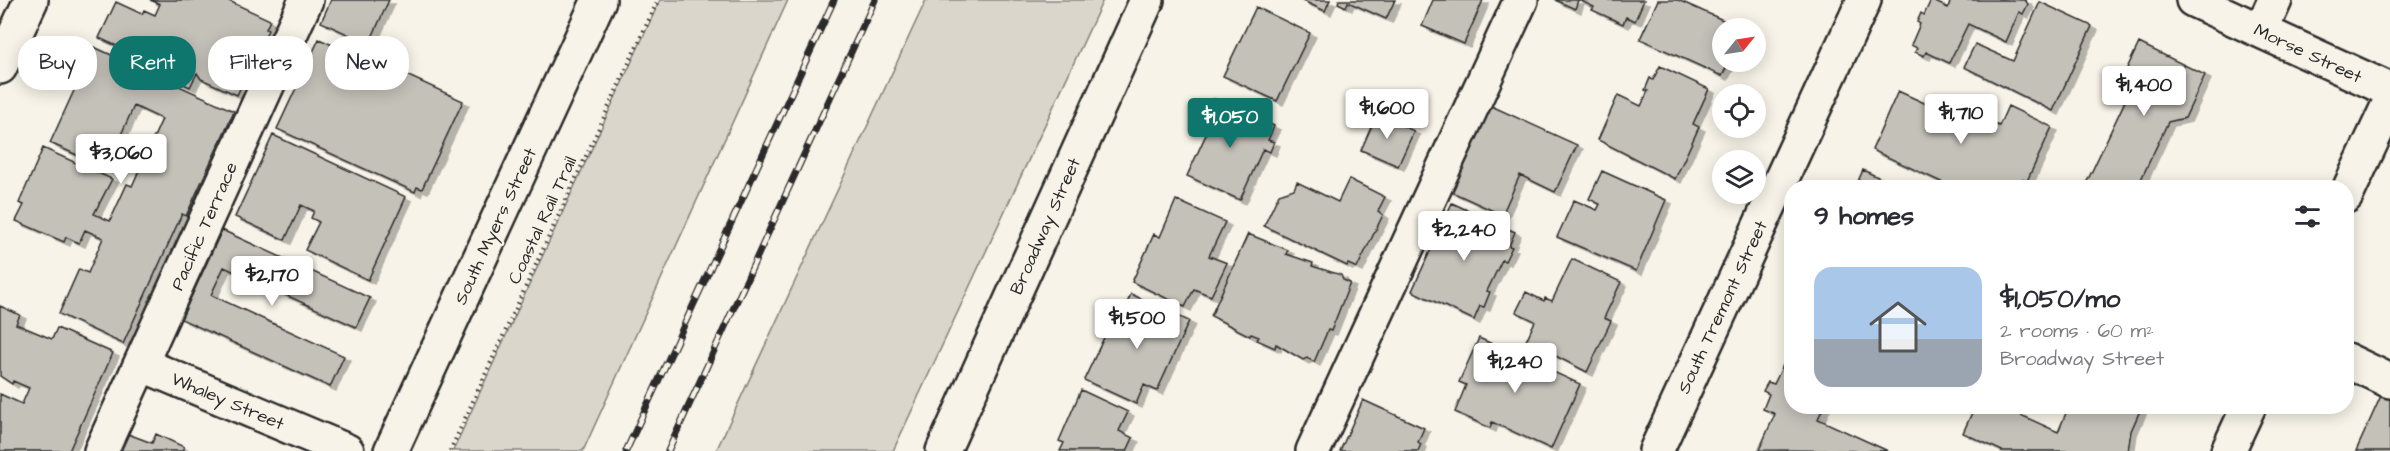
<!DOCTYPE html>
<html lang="en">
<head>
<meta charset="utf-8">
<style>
	body { margin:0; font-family:"Architects Daughter",sans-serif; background:#f2f2f3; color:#2b2b33; height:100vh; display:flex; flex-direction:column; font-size:22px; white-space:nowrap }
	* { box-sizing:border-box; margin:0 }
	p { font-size:20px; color:#7c7c81 }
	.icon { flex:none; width:33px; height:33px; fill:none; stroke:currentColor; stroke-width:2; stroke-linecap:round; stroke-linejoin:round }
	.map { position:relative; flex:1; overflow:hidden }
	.drawer { position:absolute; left:1784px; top:180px; width:570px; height:234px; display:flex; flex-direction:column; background:#fff; border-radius:24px; box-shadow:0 3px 15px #0003 }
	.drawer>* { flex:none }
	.guide { position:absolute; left:18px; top:36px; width:570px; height:54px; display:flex; gap:12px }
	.needle { width:39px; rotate:60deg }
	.fabs { position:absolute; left:1712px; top:18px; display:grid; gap:12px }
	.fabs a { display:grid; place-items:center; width:54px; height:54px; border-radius:50%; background:#fff; box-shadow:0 3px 15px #0003; font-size:30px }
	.price { position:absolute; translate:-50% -51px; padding:0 14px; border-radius:6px; background:#fff; color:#222; font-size:20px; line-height:39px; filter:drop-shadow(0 2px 3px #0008) }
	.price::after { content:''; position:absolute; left:50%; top:36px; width:18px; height:14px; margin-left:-9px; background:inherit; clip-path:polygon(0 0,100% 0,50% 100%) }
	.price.on { background:#0f766e; color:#fff }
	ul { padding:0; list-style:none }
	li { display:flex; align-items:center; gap:18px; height:150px; padding:0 30px }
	li span { display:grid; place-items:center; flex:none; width:168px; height:120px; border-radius:18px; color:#555 }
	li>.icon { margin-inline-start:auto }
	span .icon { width:72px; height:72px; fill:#fffc; stroke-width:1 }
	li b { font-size:26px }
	h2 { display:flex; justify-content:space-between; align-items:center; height:72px; padding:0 30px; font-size:26px }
	.tag { padding:0 21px; border-radius:24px; background:#fff; box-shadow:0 3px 15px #0003; font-size:21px; line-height:54px }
	.tag.on { background:#0f766e; color:#fff }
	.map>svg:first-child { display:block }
	.green { fill:#dad6cc; stroke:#82807c; stroke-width:1.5 }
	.building { fill:#c4c1b9; stroke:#2b2b2b; stroke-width:1.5; filter:url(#shadow) }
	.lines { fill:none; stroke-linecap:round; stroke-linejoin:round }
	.minor-casing { stroke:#2b2b2b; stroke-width:38 }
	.major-casing { stroke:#2b2b2b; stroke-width:38 }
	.path { stroke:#2b2b2b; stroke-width:4; stroke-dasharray:1.5 4.5; stroke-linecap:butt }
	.minor { stroke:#f7f3e8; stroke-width:33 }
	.major { stroke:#f7f3e8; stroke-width:33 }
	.rail-casing { stroke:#2b2b2b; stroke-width:7 }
	.rail { stroke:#f7f3e8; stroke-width:4.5; stroke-dasharray:14; stroke-linecap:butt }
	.labels { text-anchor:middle; stroke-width:5; stroke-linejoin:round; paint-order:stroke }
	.street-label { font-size:18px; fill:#2b2b2b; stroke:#f7f3e8 }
</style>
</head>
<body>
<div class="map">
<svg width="2390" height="451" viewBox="0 0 2390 451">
	<defs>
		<filter id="shadow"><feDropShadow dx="6" dy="4" stdDeviation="0" flood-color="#0004"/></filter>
	</defs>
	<rect width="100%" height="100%" fill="#f7f3e8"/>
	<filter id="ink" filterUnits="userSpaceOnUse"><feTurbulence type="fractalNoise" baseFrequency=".0167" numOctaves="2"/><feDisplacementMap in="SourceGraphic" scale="12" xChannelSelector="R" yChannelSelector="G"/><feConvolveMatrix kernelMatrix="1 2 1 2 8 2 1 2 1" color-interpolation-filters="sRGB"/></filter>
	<g filter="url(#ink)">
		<path class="green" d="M660,0H788L583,451H453Z
			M926,0H1103L893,451H716Z"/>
		<path class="building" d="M150,0H227L270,20L266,29L268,30L237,95L201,79L197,73L190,87L145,66L148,60L99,38L116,2L142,14L144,10L155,15L160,4Z
			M331,0H389L369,44L321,22Z
			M1301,0H1330L1325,11Z
			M1339,0H1395L1386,19L1348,2L1346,7L1338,3Z
			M1433,0H1483L1464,44L1422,26Z
			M1555,0H1578L1575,9Z
			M1579,0H1644L1635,21L1626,17L1623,24L1592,10L1594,7Z
			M1658,0H1678L1741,28H1722V62H1729L1722,76L1640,39Z
			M1931,0L1948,8L1951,0H2025L2028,4L2023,14L2019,12L2006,42L1968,24L1949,63L1926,52L1924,56L1915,52L1917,48L1911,45L1920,24L1917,22L1921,13L1924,15Z
			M2040,2L2092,26L2053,111L1964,67L1975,44L2013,61Z
			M1256,7L1310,33L1277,101L1223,76Z
			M319,39L348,52L350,49L463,101L422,189L417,187L415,192L277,129Z
			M2139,43L2205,75L2185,118L2168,122L2137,188H2084L2125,101L2114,96Z
			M94,47L234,111L186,216L182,214L123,344L59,314L79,269L88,273L103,238L85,230L79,243L66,237L64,242L16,221L24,205L19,203L43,148L112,179L94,214L110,221L127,184L132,186L162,119L134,106L106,168L50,143Z
			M1660,66L1709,89L1693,124L1699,127L1675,179L1598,140L1618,95L1641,106L1648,91L1645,90L1650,78L1653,80Z
			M1898,91L1988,132L1992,123L1999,126L2008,106L2052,127L2027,181L2022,179L2019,188H1954L1872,150Z
			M1214,99L1274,126L1268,140L1274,142L1270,152L1263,149L1240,200L1187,176L1209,128L1203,124Z
			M1487,104L1577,145L1555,192L1520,175L1502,215L1441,187Z
			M1377,114L1414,131L1398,166L1361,150Z
			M273,135L406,197L368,280L305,250L319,222L311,218L314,211L301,205L285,240L235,217Z
			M1863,170L1901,188H1855Z
			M1602,171L1666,200L1636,271L1557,237L1574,200L1597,210L1600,204L1589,199Z
			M1349,179L1385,197L1378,211L1383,215L1357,268L1348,264L1347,266L1264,226L1279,194L1294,189L1297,182L1338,202Z
			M1176,200L1225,222L1209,256L1227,263L1211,296L1194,289L1185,307L1132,282L1154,234L1160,237Z
			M1452,203L1515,232L1509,246L1512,247L1505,261L1502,260L1487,291L1490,292L1484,307L1480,306L1474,320L1412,291Z
			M222,230L370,298L356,327L224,267L211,295L344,356L330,387L181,319Z
			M1248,234L1288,250L1286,254L1313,263L1312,266L1341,275L1343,280L1350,283L1331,331L1328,330L1314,362L1307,358L1303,360L1276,344L1275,348L1257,340L1259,337L1251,334L1250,336L1211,316Z
			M1572,259L1621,282L1604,318L1611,321L1587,372L1526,341L1535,321L1516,312L1526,292L1544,301L1545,298L1552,301Z
			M1131,294L1189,321L1157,391L1144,385L1136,404L1084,380L1109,327L1115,330Z
			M0,306L20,315L16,324L52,339L57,328L113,353L69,451H0V394L22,404L29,388L13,381L12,384L0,376Z
			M1479,338L1580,384L1551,449L1492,422L1490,428L1455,412L1466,385L1459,382Z
			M1785,361L1791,364V406H1824L1818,419L1888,451L1759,450L1775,414L1763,409L1769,394L1763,391L1768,382L1774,384Z
			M2385,387L2390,389V451H2356Z
			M1081,390L1128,412L1119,431L1133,438L1127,451H1060L1064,443L1059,441Z
			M1363,400L1424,428L1418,442L1421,444L1418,451H1340Z
			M1975,406H2001L2058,432L2069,406H2142L2131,431L2128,451H2002L1963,433Z
			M128,434L152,443L156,434L184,447L182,451H120Z"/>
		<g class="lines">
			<defs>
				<path id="minor" d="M2193,0L2390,90
					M2261,31L2275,0
					M2346,360L2390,381
					M141,364L347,451
					M101,451L306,0
					M391,451L599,0
					M943,451L1147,0
					M1313,451L1521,0
					M1656,451L1864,0"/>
				<path id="major" d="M0,67L31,0
					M2346,196L2390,102
					M2228,451L2249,406"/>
			</defs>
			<use href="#minor" class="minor-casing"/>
			<use href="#major" class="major-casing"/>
			<path class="path" d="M450,451L658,0"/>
			<use href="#minor" class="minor"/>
			<use href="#major" class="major"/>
			<defs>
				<path id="rail" d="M626,451L834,0
					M668,451L875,0"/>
			</defs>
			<use href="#rail" class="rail-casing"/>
			<use href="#rail" class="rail"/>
		</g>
	</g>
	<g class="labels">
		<g class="street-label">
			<text transform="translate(2308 53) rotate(25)" y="6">Morse Street</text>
			<text transform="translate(542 220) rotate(-65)" y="6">Coastal Rail Trail</text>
			<text transform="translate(204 226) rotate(-66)" y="6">Pacific Terrace</text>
			<text transform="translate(495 226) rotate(-65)" y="6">South Myers Street</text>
			<text transform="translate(1045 226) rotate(-66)" y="6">Broadway Street</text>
			<text transform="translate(1722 307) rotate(-65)" y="6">South Tremont Street</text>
			<text transform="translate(228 401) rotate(23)" y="6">Whaley Street</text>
		</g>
	</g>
</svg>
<div class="fabs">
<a><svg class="needle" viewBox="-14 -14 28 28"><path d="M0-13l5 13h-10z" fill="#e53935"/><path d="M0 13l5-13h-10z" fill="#7c7c81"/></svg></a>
<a><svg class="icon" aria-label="locate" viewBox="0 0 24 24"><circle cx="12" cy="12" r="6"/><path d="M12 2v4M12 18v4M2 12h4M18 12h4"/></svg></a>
<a><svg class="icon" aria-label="layers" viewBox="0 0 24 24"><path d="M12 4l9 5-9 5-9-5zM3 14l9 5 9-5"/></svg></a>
</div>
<b class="price" style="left:2144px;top:117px">$1,400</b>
<b class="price" style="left:1387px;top:140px">$1,600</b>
<b class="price" style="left:1961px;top:145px">$1,710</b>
<b class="price on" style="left:1230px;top:149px">$1,050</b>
<b class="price" style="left:121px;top:185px">$3,060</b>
<b class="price" style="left:1464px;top:262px">$2,240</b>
<b class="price" style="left:272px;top:307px">$2,170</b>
<b class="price" style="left:1137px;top:350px">$1,500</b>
<b class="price" style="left:1515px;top:394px">$1,240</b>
<div class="guide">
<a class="tag">Buy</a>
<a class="tag on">Rent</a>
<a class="tag">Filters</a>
<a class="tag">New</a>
</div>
<section class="drawer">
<h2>9 homes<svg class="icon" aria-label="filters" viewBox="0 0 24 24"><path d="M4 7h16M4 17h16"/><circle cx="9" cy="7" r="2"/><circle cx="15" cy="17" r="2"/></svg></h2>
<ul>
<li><span style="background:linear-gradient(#a9c7e8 60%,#9aa5b1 0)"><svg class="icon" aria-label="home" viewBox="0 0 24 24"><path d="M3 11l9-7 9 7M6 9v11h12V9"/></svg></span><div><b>$1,050/mo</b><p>2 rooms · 60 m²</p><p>Broadway Street</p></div></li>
</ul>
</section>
</div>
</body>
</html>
